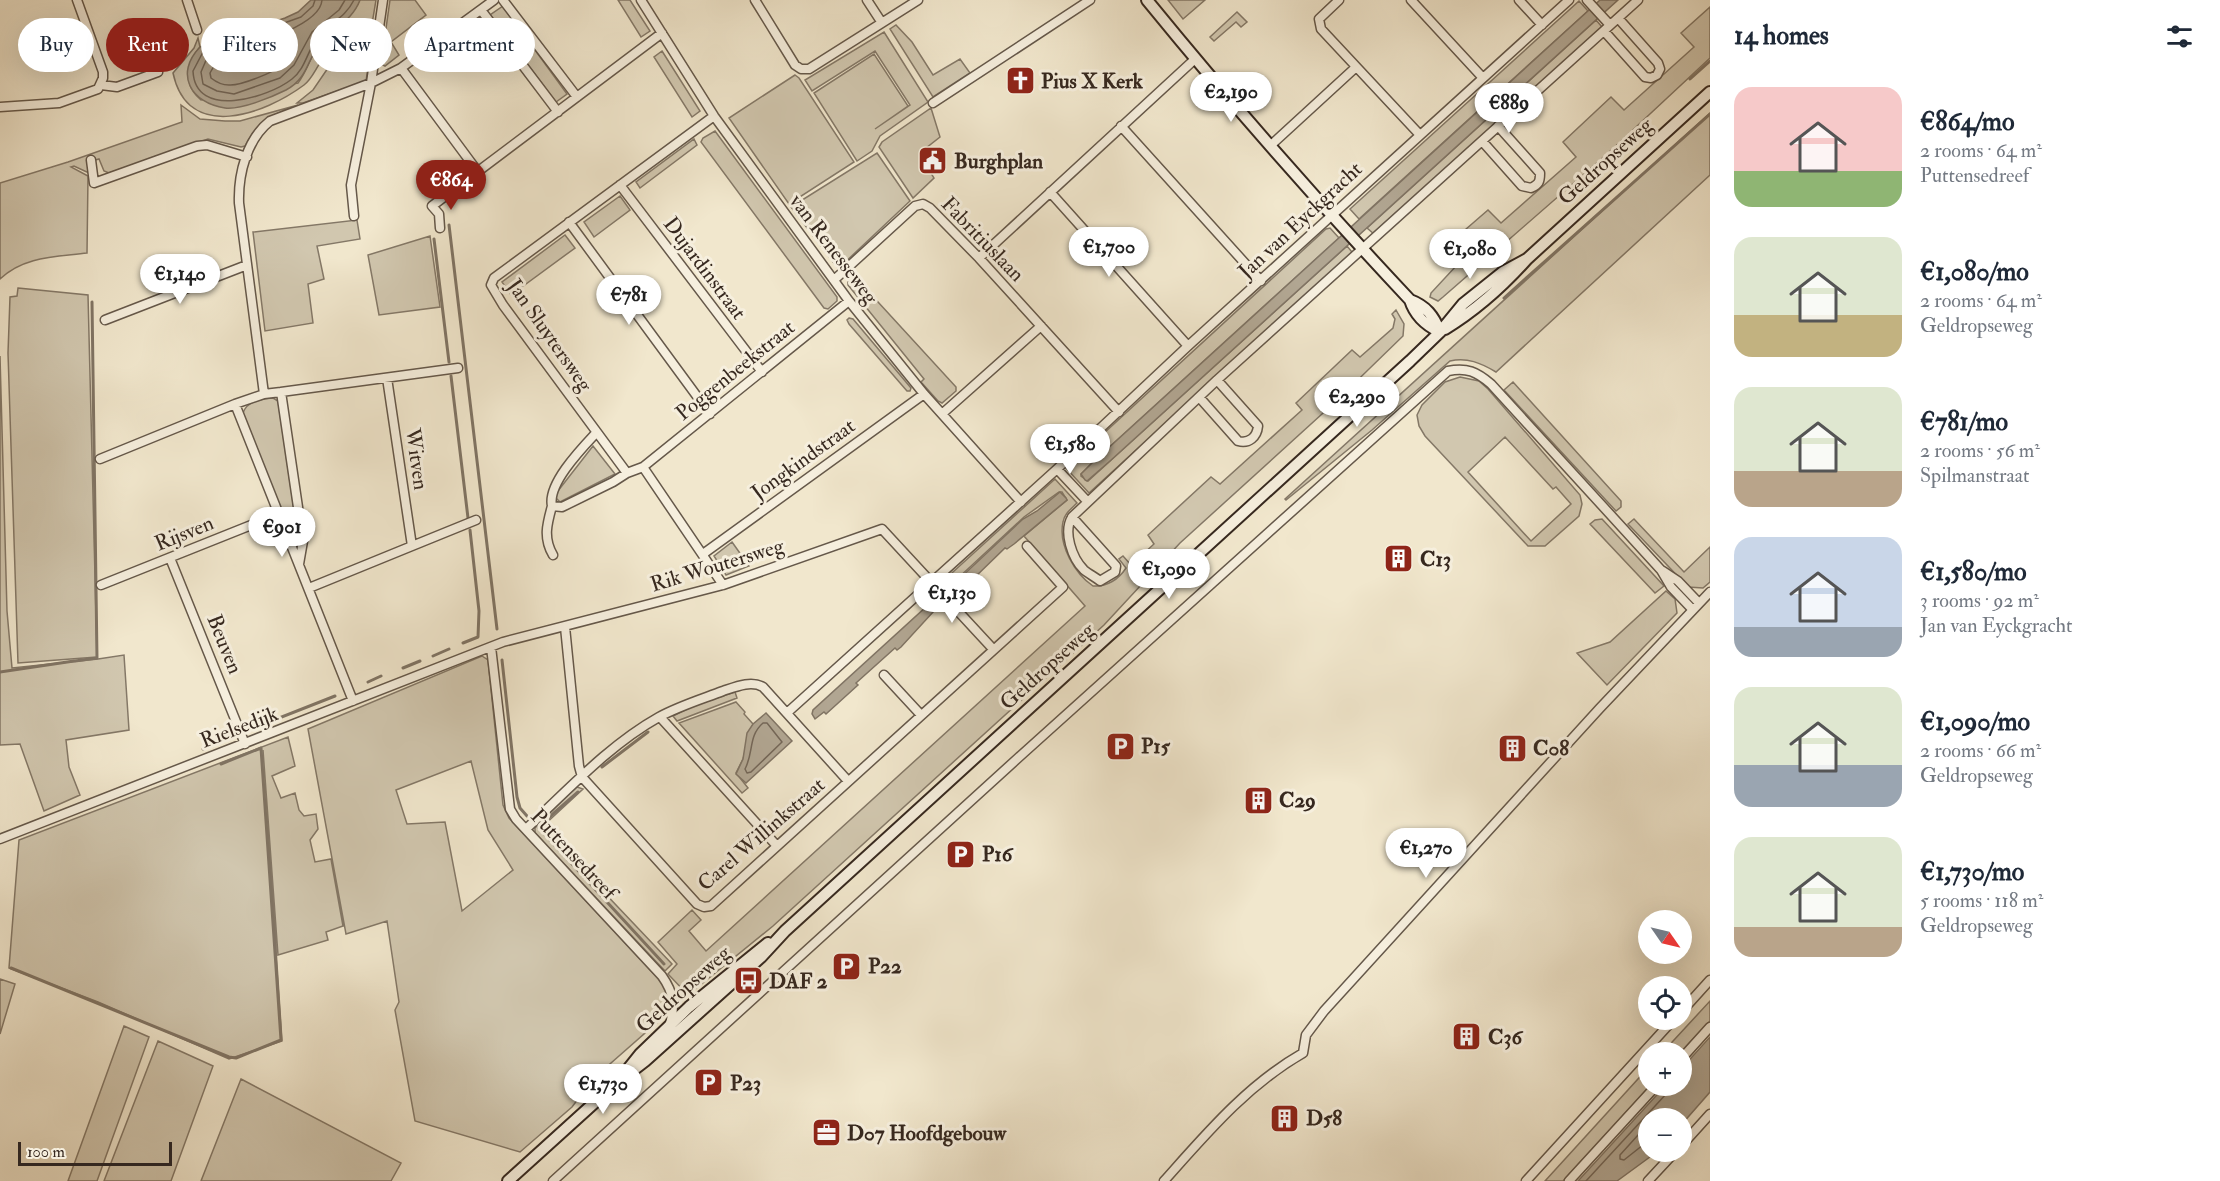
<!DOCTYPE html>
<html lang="en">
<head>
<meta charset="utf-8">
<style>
	body { margin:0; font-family:"IM FELL Double Pica",serif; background:#f6f6f7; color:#1f2937; height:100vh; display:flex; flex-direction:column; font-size:22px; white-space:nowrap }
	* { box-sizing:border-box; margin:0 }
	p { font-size:20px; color:#747a83 }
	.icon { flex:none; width:33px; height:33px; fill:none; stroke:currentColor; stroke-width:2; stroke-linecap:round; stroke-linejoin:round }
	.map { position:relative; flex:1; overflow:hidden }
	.side { display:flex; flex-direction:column; background:#fff; width:510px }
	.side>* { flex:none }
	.banner { position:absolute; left:18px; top:18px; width:570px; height:54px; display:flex; gap:12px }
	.needle { width:39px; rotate:124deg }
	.fabs { position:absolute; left:1638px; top:910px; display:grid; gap:12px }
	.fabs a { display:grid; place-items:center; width:54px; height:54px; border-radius:50%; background:#fff; box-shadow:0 6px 24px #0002; font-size:30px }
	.scale { position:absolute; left:18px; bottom:15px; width:154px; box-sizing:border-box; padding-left:6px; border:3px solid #36281f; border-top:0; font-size:16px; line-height:21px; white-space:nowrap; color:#36281f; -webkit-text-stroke:4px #f6efde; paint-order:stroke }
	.price { position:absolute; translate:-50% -51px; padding:0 14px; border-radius:21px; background:#fff; color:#222; font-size:20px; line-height:39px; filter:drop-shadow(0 2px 3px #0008) }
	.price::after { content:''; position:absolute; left:50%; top:36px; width:18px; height:14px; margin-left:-9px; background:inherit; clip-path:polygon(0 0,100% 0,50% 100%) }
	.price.on { background:#8f2418; color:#fff }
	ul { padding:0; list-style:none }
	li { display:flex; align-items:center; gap:18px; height:150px; padding:0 24px }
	li span { display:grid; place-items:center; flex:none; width:168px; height:120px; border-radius:18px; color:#555 }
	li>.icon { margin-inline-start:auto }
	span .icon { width:72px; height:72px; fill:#fffc; stroke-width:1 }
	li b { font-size:26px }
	h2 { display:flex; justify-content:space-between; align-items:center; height:72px; padding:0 24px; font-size:26px }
	.tag { padding:0 21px; border-radius:27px; background:#fff; box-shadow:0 6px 24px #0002; font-size:21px; line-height:54px }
	.tag.on { background:#8f2418; color:#fff }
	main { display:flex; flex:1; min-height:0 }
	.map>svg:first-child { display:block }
	.green { fill:#d1c7af; stroke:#847867; stroke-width:1.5; fill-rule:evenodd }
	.water { fill:#b1a692; stroke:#807464; stroke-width:1.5 }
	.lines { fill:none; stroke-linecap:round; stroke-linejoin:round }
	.shore { stroke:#746758; stroke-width:1.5 }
	.stream { stroke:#807464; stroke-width:3 }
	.minor-casing { stroke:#65584a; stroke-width:11 }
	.secondary-casing { stroke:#36281f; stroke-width:14 }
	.minor { stroke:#f6efde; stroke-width:8 }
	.secondary { stroke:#f6efde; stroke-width:10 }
	.labels { text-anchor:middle; stroke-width:6; stroke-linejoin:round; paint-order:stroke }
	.poi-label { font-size:21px; font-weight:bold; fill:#36281f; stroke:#f6efde; text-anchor:start }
	.street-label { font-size:21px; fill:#36281f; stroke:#f6efde }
</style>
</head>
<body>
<main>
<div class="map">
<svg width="1710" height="1181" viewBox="0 0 1710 1181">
	<rect width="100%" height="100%" fill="#f1e7cd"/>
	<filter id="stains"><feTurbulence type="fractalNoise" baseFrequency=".00333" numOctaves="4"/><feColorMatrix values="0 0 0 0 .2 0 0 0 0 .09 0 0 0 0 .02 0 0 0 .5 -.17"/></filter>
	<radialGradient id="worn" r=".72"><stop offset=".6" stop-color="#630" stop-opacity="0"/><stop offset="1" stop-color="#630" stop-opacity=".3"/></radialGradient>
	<path class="green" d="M360,0H376L372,24C355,34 336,44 323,59C316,67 313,78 304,85C265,114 188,143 173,73L194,48L198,38L200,47C195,52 194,57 191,64C187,80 188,89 201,100L298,83C308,70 311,54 321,42C333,27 350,17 360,0Z
		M390,0H415L426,15L391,42L399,55L385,66L381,64Z
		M618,0H630L650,31L641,37Z
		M1168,0H1205L1183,19Z
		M1579,1L1588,11L1359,219L1350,209Z
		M503,6L567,94L556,102L490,15Z
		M1710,7V58L1607,154L1443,297L1438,301L1430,297L1431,293L1457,265L1443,249L1488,210L1501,223L1576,157L1563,142L1564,141L1611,97L1624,110L1694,47L1681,33Z
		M1237,12L1247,22L1241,27L1236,22L1214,41L1210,37Z
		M1596,20L1602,27L1374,234L1367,228Z
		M896,25L912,42L933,75L960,59L970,73L933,97L890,29Z
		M374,27L366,81L303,103H297L313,90L330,65Z
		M884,32L928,102L880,136L872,151L857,161L814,93L874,54L908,106L875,129L910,105L875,51L812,91L805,80Z
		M662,51L700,111L692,117L654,57Z
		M795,75L799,78L854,162L789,204L729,118Z
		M181,105L200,119L225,121H240L298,105C268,117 261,118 245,146L241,147L208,139L109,173L104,171L99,159L88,162L89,173L74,166L71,167L88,176L87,253C56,257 24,256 0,279V183L68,162L182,122Z
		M931,108L940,137L921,152L920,155L934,178L913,198L879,147L882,142Z
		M1710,113V175L1496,372C1481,363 1467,357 1450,361L1372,430L1286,500L1285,499Z
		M715,131L837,297V301L828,309L824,308L701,142L703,138Z
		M694,139L697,145L640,188L636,182Z
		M877,153L910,201L840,267H837L791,207Z
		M620,196L630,210L594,237L584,222Z
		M357,220L360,239L317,246L324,279L308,284L313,323L265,331L253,232Z
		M1330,228L1339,238L1093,462L1081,474V476L1088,481L1110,461L1347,246L1352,252L1351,254L1089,493L1066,468L1326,229Z
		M565,235L575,248L511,295L502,282Z
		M430,236L440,307L379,315L368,255Z
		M853,278H856L956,387V391L942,403L938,401L921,382L924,379L848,285V282Z
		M18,288L88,295L97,657L18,663L8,353L10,297L17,296Z
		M1396,310L1404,324L1403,336L1333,404L1180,543L1104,625L773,926L688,995L668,974L677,964L658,942L692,910L701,920L689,931L706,951L1085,606L1024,536L1067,500L1062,492H1059L1024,517L957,579V584L963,591L960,594L962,596L957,600L942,582L1055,479L1077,503C1071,509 1064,514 1063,522C1058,545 1075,574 1093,586C1107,587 1119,579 1126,568L1119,559L1123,556L1131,565L1154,544L1148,535L1211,477L1220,484L1302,410L1296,403L1352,350L1360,357L1393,328L1395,319L1392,314Z
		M849,318L853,319L911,388L910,391H907L849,324L847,320Z
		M0,356L7,611L12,668L98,659L124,655L129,730L66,740L69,767L80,795L44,811L20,744L0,745Z
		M1460,377L1479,381L1488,389L1580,495L1582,504L1579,516L1545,546H1528L1425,436L1419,426L1417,415L1422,405L1445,382ZM1505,437L1553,489L1556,487L1571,504L1531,541L1468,472Z
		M1513,382L1621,501V507L1616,511L1504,390Z
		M273,398L278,401L299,543L298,546L295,545L243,413C247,401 261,399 273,398Z
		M593,446L615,474L560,502L554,496Z
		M1602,519L1664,586L1655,593L1590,524L1595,520Z
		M1634,519L1684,572L1710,547V582L1703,588L1688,587L1628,524Z
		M732,542L749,566L726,575L714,556Z
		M1666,591L1675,599L1677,613L1607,685L1577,653L1610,642Z
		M482,656L488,660L503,805L509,818L664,985L670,1002L669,1012L594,1078L572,1107L520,1152L415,1121L395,1010L399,1002L387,921L346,934L308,729ZM471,761L488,830L513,870L462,911L445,822L407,824L396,790Z
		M735,692L737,698L677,721L673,716L695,705Z
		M736,702L745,712L744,714L753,724L743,759L736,773L748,788L742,793L679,723Z
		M288,737L295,766L272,776L281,798L295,793L299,810L304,816L316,814L318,829L310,840L315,862L331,859L343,926L326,932L328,940L278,955L263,750L282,1041L229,1059L98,1002L9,968L19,840Z
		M577,787L583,789L542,827L672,964L665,971L535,833V826L537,823Z
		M0,979L15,984L0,1034Z
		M1710,1001V1021L1680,1053H1662Z
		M124,1026L149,1037L97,1181H68Z
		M158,1041L213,1066L171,1181H104Z
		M1648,1068V1086H1650L1563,1181H1545Z
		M241,1079L401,1163L391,1181H201Z"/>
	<path class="water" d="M311,0H360C353,19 337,26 323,40C307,56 310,77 286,90C272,97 241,110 225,108C191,103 174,74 200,47L285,18L298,12Z
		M1600,0H1618L1110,461L1087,481L1085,480L1081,474L1093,462Z
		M1060,492L1066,498L1067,500L1014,544L1007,549L1005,548L970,582L961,588L958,584V580L1023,519L1037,511Z
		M926,607L934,611L901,647L897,650L895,648L856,683L858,685L826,714L824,712L815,719L812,714L813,710Z
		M766,713L792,741L746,783L736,774L743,759L747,733L753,724Z
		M1710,1037V1092L1682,1124V1119H1648V1152H1656L1654,1154L1617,1181H1578L1665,1086H1682V1068Z"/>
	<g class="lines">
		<path class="shore" d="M315,0L313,6L301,17L203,52L193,71C195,120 268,98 292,79C305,69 307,52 316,40C327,23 344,20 354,0
			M322,0C320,30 233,49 207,58L201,72L203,84L217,91L234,94L280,78L294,65L312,32L339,10L345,0
			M290,40L294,43C292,50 289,59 284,64C275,72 240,86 229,85C223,85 216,82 211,78L210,73L214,66Z
			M763,723H767L782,742L751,772L747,773L745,769C754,752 748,736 763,723Z
			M1648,1124L1620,1155V1159L1624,1160L1648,1141
			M1586,1181L1667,1093L1669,1086"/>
		<path class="stream" d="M1690,79L1710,61
			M449,225L497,629
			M434,239L449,362
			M1504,298L1710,114
			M451,376L468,518
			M463,643L478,637L479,611L470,530
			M433,656L449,649
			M502,660L517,797L520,808L527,816
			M75,661L97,658L92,302
			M403,668L420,661
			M0,672L74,661
			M368,682L381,676
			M251,729L335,696
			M203,749L230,738
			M602,767L648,732
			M578,792L538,827L664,964
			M11,968L229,1057L236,1058L281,1040L261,748L221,764"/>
		<defs>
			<path id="minor" d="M187,0L197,30
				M503,0L577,97
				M641,0L714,116L849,301L924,394L1021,502
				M755,0L795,65L801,69H809L918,0
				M867,0L882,23
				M1339,0L1319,19L1321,29L1420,135
				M1411,0L1483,78
				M1519,0L1542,25
				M1587,0L1610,25
				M481,10L558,112
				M1604,31L1645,77L1651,78L1657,75L1660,69L1658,63L1618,18
				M401,68L478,172
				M101,85L117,87L158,72
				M933,103L1090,0
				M0,107L59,103L98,89L103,78V72L77,0
				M714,116L494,278L491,285L503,305L627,473L643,467L723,585
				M1121,126L1261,281
				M1482,141L1522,186L1531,188C1539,184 1540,182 1540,173L1498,126
				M1270,146L1355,68
				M91,160L94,183L197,146L207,145L247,157
				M620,185L762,372
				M1050,192L1188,346
				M354,216L351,185L371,83L383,0
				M569,222L710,414
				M440,228L439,214L432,206L662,33
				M979,258L1195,59
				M834,280L915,206L923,204L930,208L979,258L1119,412
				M105,320L247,265
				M281,392L458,368
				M264,394L239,203C238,174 247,139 270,121L371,83L401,68L494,0
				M1199,397L1238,441C1249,444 1257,437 1258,426L1217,380
				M235,404L353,701
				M943,413L1041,326
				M596,433C582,448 547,484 552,506L562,507L613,482L627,473
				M100,459L235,404L264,394L281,392L303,541L299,564
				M643,467L849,301
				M1057,469L1087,501
				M552,506C547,524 543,538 553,555
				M1072,517L1217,380L1638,0
				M1072,517L1116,566L1115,572L1100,581C1095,577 1089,574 1084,570C1072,558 1063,532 1072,517Z
				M412,546L476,520
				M703,554L924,394
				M170,558L245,744
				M1663,571L1678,581L1699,603
				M101,585L279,514
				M309,588L412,546L387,378
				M565,627L579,766L582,777L697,904L704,907L711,906L1063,587L1027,546
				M491,647L510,809L516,819L662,976C674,993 676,1007 669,1026
				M884,675L921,715
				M788,712L1057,469L1188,346L1569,0
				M660,717L777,846
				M526,829C568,790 609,745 659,717C679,706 702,699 723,691C735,687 751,680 763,687L848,781
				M0,839L503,642L723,585L882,529L993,649
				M1682,1011L1710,980
				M1682,1058L1710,1027
				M1682,1145L1710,1114
				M553,1181L1018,758L1448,371C1467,367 1477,372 1491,384L1661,570L1671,587L1692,609
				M1164,1181C1206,1134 1247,1085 1303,1053L1306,1035L1324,1011L1600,708L1710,592
				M1526,1181L1673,1020
				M1569,1181L1656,1086
				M1648,1181L1675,1152"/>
			<path id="secondary" d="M1147,0C1231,103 1319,203 1410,300C1426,306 1434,316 1440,332
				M1410,300C1415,316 1425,325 1440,332
				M1445,329C1476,310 1503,286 1527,259L1710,92
				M628,1069L640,1054L689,1007L768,943
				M508,1181L614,1085L645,1061L761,957L785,931L1410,361L1440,332L1463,304L1503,272L1527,259"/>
		</defs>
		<use href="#minor" class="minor-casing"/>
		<use href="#secondary" class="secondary-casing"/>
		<use href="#minor" class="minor"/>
		<use href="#secondary" class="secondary"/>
	</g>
	<defs>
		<symbol id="church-square" viewBox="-11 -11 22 22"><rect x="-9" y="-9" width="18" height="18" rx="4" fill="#8f2418" stroke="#f6efde"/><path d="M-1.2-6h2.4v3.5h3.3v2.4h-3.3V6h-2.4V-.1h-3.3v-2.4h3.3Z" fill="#fff"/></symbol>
		<symbol id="civic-square" viewBox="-11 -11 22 22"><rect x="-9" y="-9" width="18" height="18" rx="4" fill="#8f2418" stroke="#f6efde"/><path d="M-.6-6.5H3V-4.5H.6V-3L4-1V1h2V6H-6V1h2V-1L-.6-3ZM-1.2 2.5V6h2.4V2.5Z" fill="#fff"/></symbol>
		<symbol id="building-square" viewBox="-11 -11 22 22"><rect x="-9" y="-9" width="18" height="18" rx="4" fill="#8f2418" stroke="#f6efde"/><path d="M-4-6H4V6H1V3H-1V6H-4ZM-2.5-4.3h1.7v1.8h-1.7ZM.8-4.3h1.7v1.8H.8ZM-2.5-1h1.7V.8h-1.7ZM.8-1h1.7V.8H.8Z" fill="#fff"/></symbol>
		<symbol id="parking-square" viewBox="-11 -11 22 22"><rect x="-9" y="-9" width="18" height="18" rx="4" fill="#8f2418" stroke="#f6efde"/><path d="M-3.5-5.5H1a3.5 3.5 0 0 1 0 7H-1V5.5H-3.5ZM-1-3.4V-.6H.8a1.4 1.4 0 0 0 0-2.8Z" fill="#fff"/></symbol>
		<symbol id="bus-square" viewBox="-11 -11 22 22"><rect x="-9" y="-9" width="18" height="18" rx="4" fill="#8f2418" stroke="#f6efde"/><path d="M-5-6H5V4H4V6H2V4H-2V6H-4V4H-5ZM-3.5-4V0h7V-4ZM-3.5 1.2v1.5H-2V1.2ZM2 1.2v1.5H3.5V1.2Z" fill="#fff"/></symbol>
		<symbol id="office-square" viewBox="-11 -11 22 22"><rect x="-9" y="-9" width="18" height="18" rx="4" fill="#8f2418" stroke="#f6efde"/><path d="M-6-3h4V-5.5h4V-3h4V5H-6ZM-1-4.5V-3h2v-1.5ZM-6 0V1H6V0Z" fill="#fff"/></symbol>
	</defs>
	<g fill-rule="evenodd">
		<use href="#church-square" x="1004" y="64" width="33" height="33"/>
		<use href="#civic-square" x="916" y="144" width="33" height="33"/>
		<use href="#building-square" x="1382" y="542" width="33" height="33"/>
		<use href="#parking-square" x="1104" y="730" width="33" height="33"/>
		<use href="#building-square" x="1496" y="732" width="33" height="33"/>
		<use href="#building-square" x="1242" y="784" width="33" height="33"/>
		<use href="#parking-square" x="944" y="838" width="33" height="33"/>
		<use href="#parking-square" x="830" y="950" width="33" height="33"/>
		<use href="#bus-square" x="732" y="964" width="33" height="33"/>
		<use href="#building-square" x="1450" y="1020" width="33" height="33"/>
		<use href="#parking-square" x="692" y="1066" width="33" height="33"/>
		<use href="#building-square" x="1268" y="1102" width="33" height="33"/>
		<use href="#office-square" x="810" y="1116" width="33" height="33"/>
	</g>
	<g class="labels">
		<g class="poi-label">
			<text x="1041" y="88">Pius X Kerk</text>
			<text x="954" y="168">Burghplan</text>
			<text x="1420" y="566">C13</text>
			<text x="1141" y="753">P15</text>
			<text x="1533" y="755">C08</text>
			<text x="1279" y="807">C29</text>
			<text x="982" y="861">P16</text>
			<text x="868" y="973">P22</text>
			<text x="769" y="988">DAF 2</text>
			<text x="1488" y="1044">C36</text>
			<text x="730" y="1090">P23</text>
			<text x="1306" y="1125">D58</text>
			<text x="847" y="1140">D07 Hoofdgebouw</text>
		</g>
		<g class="street-label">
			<text transform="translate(1605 161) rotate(-42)" y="7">Geldropseweg</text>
			<text transform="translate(1300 220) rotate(-43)" y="7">Jan van Eyckgracht</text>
			<text transform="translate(983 239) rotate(46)" y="7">Fabritiuslaan</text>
			<text transform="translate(834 249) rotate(53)" y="7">van Renesseweg</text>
			<text transform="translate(705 268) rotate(53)" y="7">Dujardinstraat</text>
			<text transform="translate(550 335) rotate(55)" y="7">Jan Sluytersweg</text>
			<text transform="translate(735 370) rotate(-39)" y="7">Poggenbeekstraat</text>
			<text transform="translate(417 459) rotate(82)" y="7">Witven</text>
			<text transform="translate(803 459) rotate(-36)" y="7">Jongkindstraat</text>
			<text transform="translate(184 533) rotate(-22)" y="7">Rijsven</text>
			<text transform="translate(717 565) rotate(-17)" y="7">Rik Woutersweg</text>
			<text transform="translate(225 644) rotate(68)" y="7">Beuven</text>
			<text transform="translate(1047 666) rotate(-42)" y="7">Geldropseweg</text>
			<text transform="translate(239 727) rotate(-21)" y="7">Rielsedijk</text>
			<text transform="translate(761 834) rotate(-41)" y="7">Carel Willinkstraat</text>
			<text transform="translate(574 854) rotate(47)" y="7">Puttensedreef</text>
			<text transform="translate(683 989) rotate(-42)" y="7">Geldropseweg</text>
		</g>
	</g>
	<rect width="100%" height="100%" filter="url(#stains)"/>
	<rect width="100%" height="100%" fill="url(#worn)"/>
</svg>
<div class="fabs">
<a><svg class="needle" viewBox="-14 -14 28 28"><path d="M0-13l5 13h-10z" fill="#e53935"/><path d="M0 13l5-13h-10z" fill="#747a83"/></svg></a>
<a><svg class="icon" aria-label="locate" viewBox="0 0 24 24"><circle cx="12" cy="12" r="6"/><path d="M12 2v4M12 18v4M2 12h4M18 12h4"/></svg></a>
<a>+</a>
<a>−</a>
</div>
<div class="scale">100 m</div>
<b class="price" style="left:1231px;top:123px">€2,190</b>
<b class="price" style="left:1509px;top:134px">€889</b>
<b class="price on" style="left:451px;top:211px">€864</b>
<b class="price" style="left:1109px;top:278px">€1,700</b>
<b class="price" style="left:1470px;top:280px">€1,080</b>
<b class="price" style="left:180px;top:305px">€1,140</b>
<b class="price" style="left:629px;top:326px">€781</b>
<b class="price" style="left:1357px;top:428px">€2,290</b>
<b class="price" style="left:1070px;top:475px">€1,580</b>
<b class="price" style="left:282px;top:558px">€901</b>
<b class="price" style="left:1169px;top:600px">€1,090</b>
<b class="price" style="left:952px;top:624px">€1,130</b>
<b class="price" style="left:1426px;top:879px">€1,270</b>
<b class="price" style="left:603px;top:1115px">€1,730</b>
<div class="banner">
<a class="tag">Buy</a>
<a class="tag on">Rent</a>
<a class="tag">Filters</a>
<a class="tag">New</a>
<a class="tag">Apartment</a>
</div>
</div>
<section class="side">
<h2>14 homes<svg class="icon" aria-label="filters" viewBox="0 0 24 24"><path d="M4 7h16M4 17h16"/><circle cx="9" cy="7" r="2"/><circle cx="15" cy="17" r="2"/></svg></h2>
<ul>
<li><span style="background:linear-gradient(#f6c9c9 70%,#8fb573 0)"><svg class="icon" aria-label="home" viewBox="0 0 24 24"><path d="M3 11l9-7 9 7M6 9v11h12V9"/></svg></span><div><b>€864/mo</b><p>2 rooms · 64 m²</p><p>Puttensedreef</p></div></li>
<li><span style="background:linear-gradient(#dfe7d0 65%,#c2b280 0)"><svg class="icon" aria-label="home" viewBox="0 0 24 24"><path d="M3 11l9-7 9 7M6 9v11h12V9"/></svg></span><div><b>€1,080/mo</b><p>2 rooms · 64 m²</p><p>Geldropseweg</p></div></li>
<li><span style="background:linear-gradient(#dfe7d0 70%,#b9a48a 0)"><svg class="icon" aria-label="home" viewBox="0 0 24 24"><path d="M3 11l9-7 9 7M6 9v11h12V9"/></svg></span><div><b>€781/mo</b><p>2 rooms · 56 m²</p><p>Spilmanstraat</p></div></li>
<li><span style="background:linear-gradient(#c9d6e8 75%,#9aa5b1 0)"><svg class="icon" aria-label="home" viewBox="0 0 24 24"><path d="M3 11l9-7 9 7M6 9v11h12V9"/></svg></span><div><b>€1,580/mo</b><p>3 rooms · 92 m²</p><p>Jan van Eyckgracht</p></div></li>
<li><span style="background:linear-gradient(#dfe7d0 65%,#9aa5b1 0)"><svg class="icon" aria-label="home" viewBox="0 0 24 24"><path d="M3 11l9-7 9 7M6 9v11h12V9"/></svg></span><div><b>€1,090/mo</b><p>2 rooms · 66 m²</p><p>Geldropseweg</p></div></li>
<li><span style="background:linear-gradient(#dfe7d0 75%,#b9a48a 0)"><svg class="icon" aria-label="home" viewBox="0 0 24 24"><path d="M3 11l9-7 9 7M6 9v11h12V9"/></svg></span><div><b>€1,730/mo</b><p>5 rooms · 118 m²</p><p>Geldropseweg</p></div></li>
</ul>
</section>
</main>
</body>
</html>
